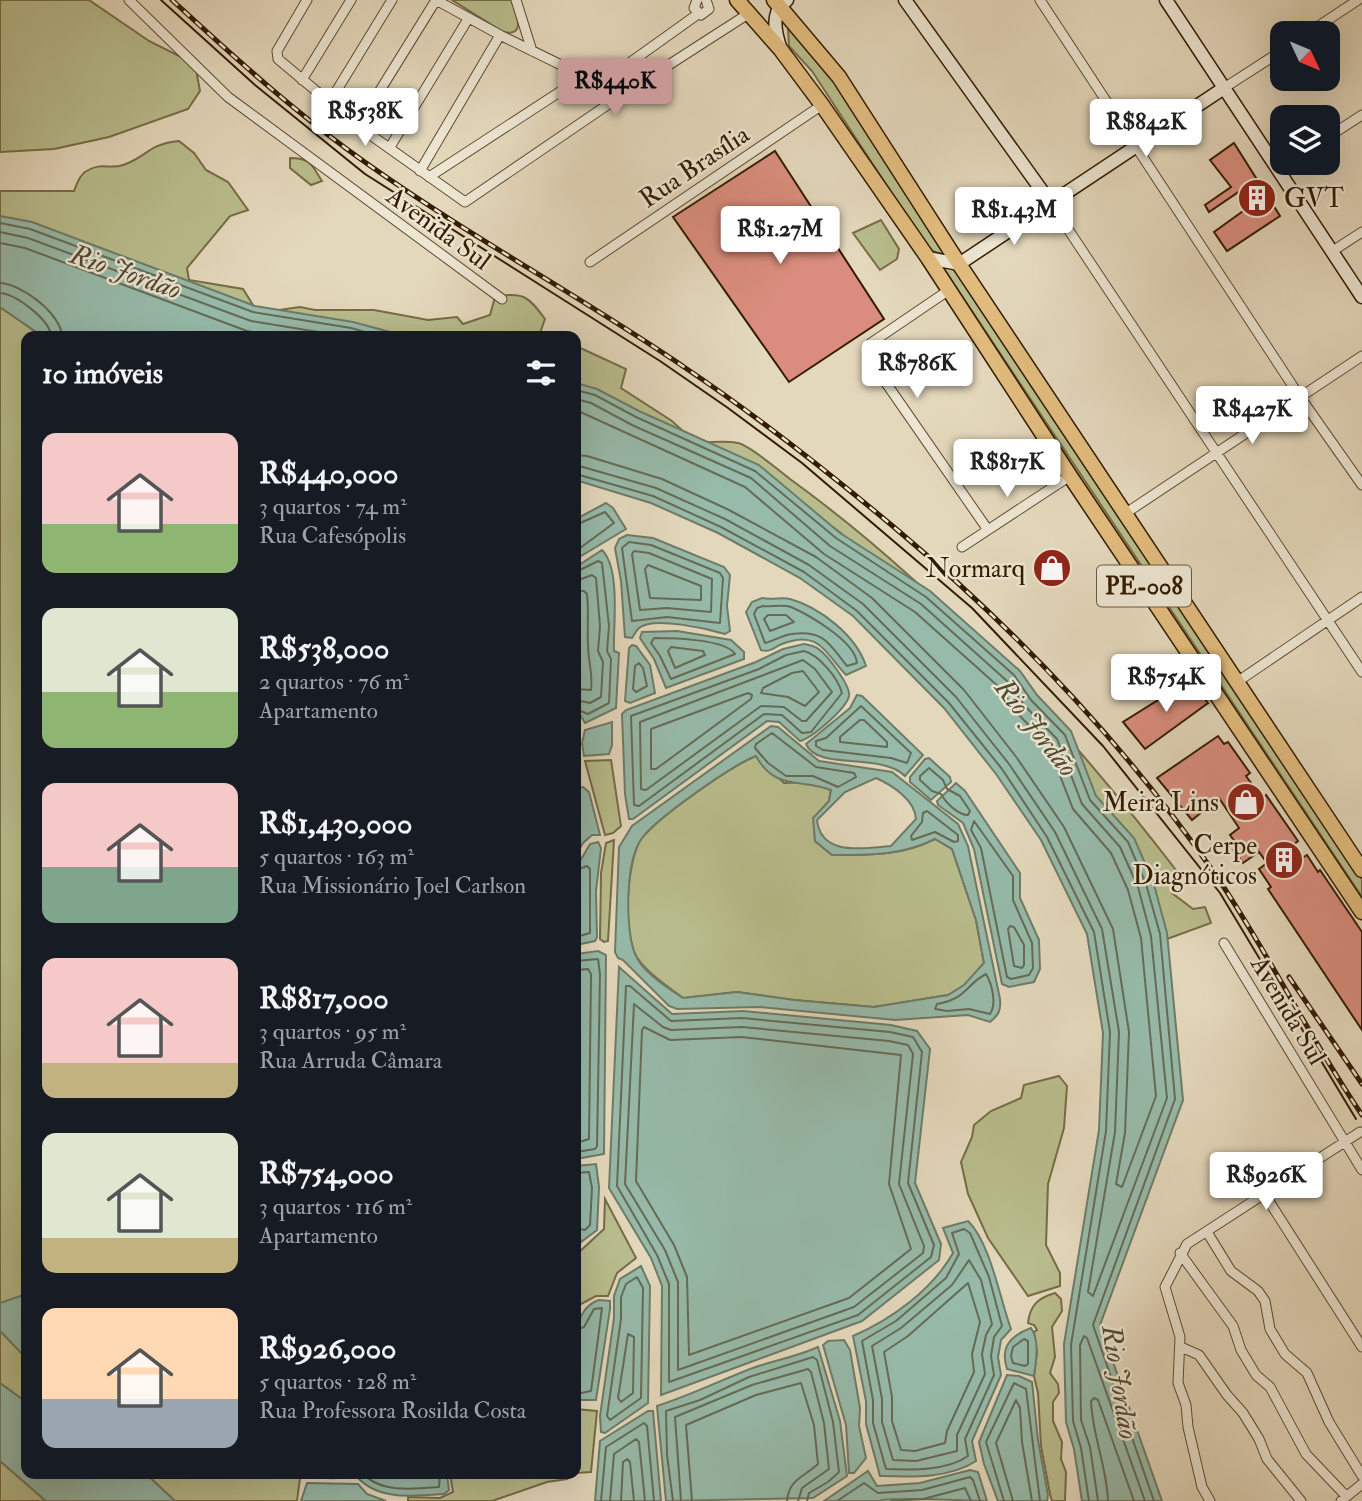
<!DOCTYPE html>
<html lang="pt">
<head>
<meta charset="utf-8">
<style>
	body { margin:0; font-family:"IM FELL Double Pica",serif; background:#20242c; color:#f1f3f6; height:100vh; display:flex; flex-direction:column; font-size:26px; white-space:nowrap }
	* { box-sizing:border-box; margin:0 }
	p { font-size:23px; color:#9ea1a6 }
	.icon { flex:none; width:38px; height:38px; fill:none; stroke:currentColor; stroke-width:2; stroke-linecap:round; stroke-linejoin:round }
	.map { position:relative; flex:1; overflow:hidden }
	.details { position:absolute; left:21px; top:331px; width:560px; height:1148px; display:flex; flex-direction:column; background:#171b24; border-radius:14px; box-shadow:0 7px 28px #0002 }
	.details>* { flex:none }
	.needle { width:46px; rotate:134deg }
	.buttons { position:absolute; left:1270px; top:21px; display:grid; gap:14px }
	.buttons a { display:grid; place-items:center; width:70px; height:70px; border-radius:14px; background:#171b24; box-shadow:0 7px 28px #0002; font-size:35px }
	.price { position:absolute; translate:-50% -60px; padding:0 16px; border-radius:7px; background:#fff; color:#222; font-size:23px; line-height:46px; filter:drop-shadow(0 2px 4px #0008) }
	.price::after { content:''; position:absolute; left:50%; top:42px; width:21px; height:16px; margin-left:-10px; background:inherit; clip-path:polygon(0 0,100% 0,50% 100%) }
	.price.active { background:#c59692; color:#111 }
	ul { padding:0; list-style:none }
	li { display:flex; align-items:center; gap:21px; height:175px; padding:0 21px }
	li span { display:grid; place-items:center; flex:none; width:196px; height:140px; border-radius:14px; color:#555 }
	li>.icon { margin-inline-start:auto }
	span .icon { width:84px; height:84px; fill:#fffc; stroke-width:1 }
	li b { font-size:30px }
	h2 { display:flex; justify-content:space-between; align-items:center; height:84px; padding:0 21px; font-size:30px }
	.map>svg:first-child { display:block }
	.green { fill:#b9bd8d; stroke:#766c46; stroke-width:2 }
	.water { fill:#97bbab; stroke:#6f7b67; stroke-width:2; fill-rule:evenodd }
	.lines { fill:none; stroke-linecap:round; stroke-linejoin:round }
	.shore { stroke:#656b56; stroke-width:2 }
	.building { fill:#da8d7e; stroke:#331b00; stroke-width:2 }
	.minor-casing { stroke:#5f4a2f; stroke-width:11 }
	.secondary-casing { stroke:#331b00; stroke-width:15 }
	.trunk-casing { stroke:#331b00; stroke-width:17 }
	.minor { stroke:#ede6d3; stroke-width:9 }
	.secondary { stroke:#ede6d3; stroke-width:12 }
	.trunk { stroke:#e2bc7e; stroke-width:14 }
	.tram { stroke:#331b00; stroke-width:2 }
	.rail-casing { stroke:#331b00; stroke-width:5 }
	.rail { stroke:#ede6d3; stroke-width:2.5; stroke-dasharray:8; stroke-linecap:butt }
	.labels { text-anchor:middle; stroke-width:5; stroke-linejoin:round; paint-order:stroke }
	.shield { fill:#ede6d3; stroke:#6b583f; stroke-width:2 }
	.shield-label { font-size:24px; font-weight:bold; fill:#331b00 }
	.street-label { font-size:26px; fill:#331b00; stroke:#ede6d3 }
	.poi-label { font-size:26px; fill:#331b00; stroke:#ede6d3; text-anchor:end }
	.water-label { font-size:28px; font-style:italic; fill:#514b33; stroke:#ede6d3 }
</style>
</head>
<body>
<div class="map">
<svg width="1362" height="1501" viewBox="0 0 1362 1501">
	<rect width="100%" height="100%" fill="#e4d8bc"/>
	<filter id="stains"><feTurbulence type="fractalNoise" baseFrequency=".00286" numOctaves="4"/><feColorMatrix values="0 0 0 0 .2 0 0 0 0 .09 0 0 0 0 .02 0 0 0 .5 -.17"/></filter>
	<radialGradient id="worn" r=".72"><stop offset=".6" stop-color="#630" stop-opacity="0"/><stop offset="1" stop-color="#630" stop-opacity=".3"/></radialGradient>
	<path class="green" d="M0,0H89L149,41L195,64L200,91L188,109L109,137L54,149L0,152Z
		M452,0H512C516,14 527,37 503,32Z
		M788,28C851,88 899,180 946,255L929,250L812,71L789,46Z
		M179,141L194,153L206,170L228,182L248,210L230,216L187,268L189,280L243,289L258,313L300,307L315,310H374L428,320L457,317L463,324L490,315L495,297C523,291 529,297 545,319L539,336H346L269,322L207,305L0,229V191H74C77,184 79,176 85,172C102,161 108,170 123,165C147,157 148,144 179,141Z
		M290,158C312,158 312,166 322,181L311,185L290,168Z
		M881,220L899,249L897,259L880,270L853,233Z
		M940,263L955,266L1362,879V897Z
		M0,307L42,336H26V1402L0,1383Z
		M576,346L626,369L621,388L672,421L695,442C709,443 725,440 738,443C751,446 778,470 790,479C939,587 1064,725 1176,870L1172,893L1193,909L1205,907L1211,923L1156,943L928,607L837,530L802,508L576,396Z
		M756,756L784,783L812,782L831,790L829,801L814,818L815,841L832,855C868,855 902,856 935,839L952,849L976,920L984,963L964,986L948,995L874,1007L794,1000L737,992L683,998C667,986 650,975 638,959C622,938 626,859 642,838C658,817 731,766 756,756Z
		M611,760L621,826L613,833L605,835L585,761Z
		M614,840L608,941L604,942L600,939L601,873L606,843Z
		M1059,1076L1067,1086L1064,1128L1048,1184L1046,1245L1060,1273V1286L1028,1296L988,1238L968,1194L961,1162L972,1137L974,1125L991,1111L1021,1098L1024,1085Z
		M605,1199L636,1258L617,1273L608,1296H596L579,1305L576,1313V1255L604,1229Z
		M1055,1293L1061,1299L1062,1311L1052,1327L1055,1357L1050,1373L1058,1384L1059,1393L1053,1402V1421L1062,1442L1061,1459L1066,1472L1065,1501H1052L1050,1494L1041,1446L1038,1393L1034,1376L1037,1352L1034,1332L1037,1330L1034,1325L1028,1323C1030,1305 1038,1298 1055,1293Z
		M576,1409L597,1411L591,1472L576,1473Z
		M0,1461L46,1501H0Z
		M146,1474H337L336,1478C323,1479 312,1475 300,1478L297,1501H175Z
		M450,1474H575L567,1479L547,1482L492,1501H408V1497L440,1498L453,1492Z"/>
	<path class="water" d="M0,216L32,222L255,306L353,322L405,336H42L0,307Z
		M576,383L597,389L639,411L759,465L840,533L930,591L1020,671L1037,695L1071,731L1096,796L1134,838L1153,881L1167,933L1183,1100L1100,1325L1162,1501H1082L1074,1449L1066,1422L1064,1344L1099,1130L1103,1033L1087,934L1041,840L996,774L944,708L853,616L800,578L718,533L651,503L579,481L576,483Z
		M606,503L613,508L626,529L576,559V519Z
		M627,535L653,538L724,567L730,575L727,606L730,631L725,634C708,629 654,616 639,628C636,631 634,635 632,638L625,637L621,581L615,548L619,539Z
		M602,550C621,569 613,626 614,651L619,653L616,708L585,723L576,708V567Z
		M762,598C772,600 782,597 790,599C819,607 856,635 866,666L846,675C825,653 819,629 782,644C774,647 770,653 761,650L746,612L752,602Z
		M677,631L731,640L744,652V659L666,688L654,659L640,638L642,632Z
		M804,644C808,645 811,645 815,647C825,651 851,686 849,696C846,709 812,738 800,741L779,722L767,721L633,819H629L625,794L622,714L626,710L756,662L783,649Z
		M632,645L636,646L650,665L655,693L630,703L625,701L629,648Z
		M857,695L862,696L923,755L905,776C882,752 817,771 806,744L850,708Z
		M612,722V745L609,754L584,756L582,743L585,730Z
		M771,726L778,727L819,761L892,772L958,824L968,846L1000,999C1001,1010 999,1015 990,1022L968,1015L895,1020L760,1007L677,1009L669,1006L623,960L618,958L615,952L619,847L632,826ZM756,756C775,791 800,778 831,790L829,801L813,818L815,841L832,855C868,855 901,856 935,839L952,849L976,920L984,963L964,985L948,995L874,1007L794,1000L737,992L683,998C667,987 643,973 635,954C625,929 625,861 642,838C657,818 732,765 756,756ZM876,778C892,785 915,800 916,819L891,846C864,848 821,857 817,820L845,792Z
		M929,758L950,777L951,782L931,800L910,782V777L925,759Z
		M956,783L965,791L1020,873V898L1039,940L1040,969L1034,982L1009,987L1002,984L974,849L963,823L938,805L937,801Z
		M583,787L589,792L600,835H592L583,843L576,855V788Z
		M598,842L601,848L596,891L597,937L595,941L576,945V868L590,844Z
		M598,951L606,955L604,1154L576,1159V954Z
		M619,967L672,1014L743,1011L891,1025L917,1031L930,1049L915,1183L941,1244L939,1260L862,1321L661,1395L662,1286L651,1258L609,1188Z
		M596,1164L599,1187L597,1230L581,1242L576,1223V1166Z
		M968,1221C990,1242 1000,1299 1011,1329L1001,1340L998,1357L1001,1375L972,1441L976,1461C949,1479 910,1477 880,1476L866,1424V1401L853,1336C892,1319 932,1290 953,1253L943,1228Z
		M641,1266L650,1286L648,1403L605,1433L601,1432L600,1416L614,1318V1296L620,1279Z
		M23,1295L26,1296V1358L0,1331V1303Z
		M599,1300L610,1301V1309L596,1400H576C576,1371 565,1311 599,1300Z
		M1031,1328C1040,1341 1036,1361 1034,1376L1007,1369C1000,1347 1010,1336 1031,1328Z
		M844,1340L850,1350L860,1408L859,1426L866,1458L854,1473H849L846,1425L823,1345L828,1341Z
		M818,1347L840,1421L847,1476L813,1498L666,1501L657,1406C688,1396 715,1383 745,1371C769,1361 794,1358 818,1347Z
		M1007,1375L1019,1376L1032,1382L1038,1440L1048,1495L1047,1501H998L984,1464L979,1442Z
		M0,1383L26,1402V1474H146L175,1501H46L0,1461Z
		M648,1411H653L661,1501H595L600,1441Z
		M970,1470L978,1472L987,1501C969,1501 888,1496 879,1501H824L868,1471L877,1486L920,1483Z
		M344,1474H447L449,1490L444,1494C414,1496 379,1501 357,1477L344,1478Z
		M307,1483L358,1484L367,1494L386,1501H301Z"/>
	<g class="lines">
		<path class="shore" d="M0,223L30,229L253,312L351,328L379,336
			M0,232L28,238L251,321L343,336
			M0,243L25,248L247,331L278,336
			M0,283C22,284 61,314 62,336
			M0,293C16,294 50,320 51,336
			M576,390L595,395L636,417L755,471L836,538L926,597L1014,675L1031,700L1065,735L1090,800L1128,842L1146,884L1160,934L1175,1099L1093,1325L1154,1501
			M576,399L591,403L632,425L751,478L830,546L921,604L1007,681L1025,706L1057,739L1082,804L1120,847L1138,887L1151,936L1167,1098L1093,1296L1088,1292L1115,1132L1119,1032L1102,929L1055,832L1009,764L956,697L863,604L809,565L725,519L656,488L576,465
			M576,410L745,487L824,554L915,612L1000,688L1017,713L1048,745L1073,809L1111,853L1128,890L1141,938L1156,1096L1122,1187L1116,1184L1125,1133L1129,1032L1113,929L1064,827L1017,758L964,690L872,598L816,557L729,510L662,479L587,456L576,455
			M576,474L653,496L721,527L804,572L857,611L949,703L1002,769L1047,837L1094,932L1110,1032L1106,1131L1071,1345L1073,1421L1081,1448L1089,1501
			M576,525L605,512L614,523L576,551
			M629,542L651,545L720,573L723,578L720,623L667,617L632,621L622,548Z
			M634,551L649,553L712,579L711,612L667,608L640,610L632,554Z
			M648,565L701,586V600L650,598L645,569Z
			M576,572L598,561L602,563L609,626L607,651L611,659L609,703L588,714L576,709
			M576,581L592,575L596,578L600,626L598,651L603,662L601,697L590,703L576,700
			M576,591H584L587,594C589,611 587,628 588,645C588,661 593,673 591,690L576,689
			M763,606C771,607 783,604 791,607C809,615 855,641 857,663L847,666C830,645 824,629 792,634C782,635 774,641 765,643L754,614L757,608Z
			M768,615H786L794,622L770,631L764,619Z
			M654,638C671,638 726,639 735,654L671,679L660,656L651,643Z
			M671,647L703,651L705,655L675,668L668,651Z
			M804,651C819,655 838,678 842,693L811,732L802,733L782,715L764,714L639,806L634,805L631,716L759,669L786,655Z
			M803,660L815,669L832,692L806,721H802L784,707L761,706L646,790L641,789L640,722Z
			M639,663L643,668L647,686L636,692L633,689L635,666Z
			M803,671L819,692L805,706L788,697L761,693L763,688L792,673Z
			M748,693L752,695L751,699L656,769H651V729Z
			M861,706L911,753L907,763L891,758L823,750L816,746V741L826,738Z
			M860,720H864L887,742V747L840,742V737Z
			M772,733L816,767L854,773L856,777L838,787L813,776H786L768,763L755,748L756,744Z
			M929,768L943,780L947,789L960,796L970,811L968,815C958,815 946,803 941,794L932,791L920,780V776Z
			M927,811L958,835V841L954,842L935,832L912,840L911,836L922,822L923,813Z
			M974,821L1013,876V900L1032,943L1033,968L1029,975L1011,979L1007,977L981,848L971,830Z
			M576,870L587,866L590,869V933L576,937
			M1010,926L1014,927L1024,945V965L1022,968L1014,966L1008,929Z
			M576,961L598,959L600,974L597,1146L595,1149L576,1152
			M576,970L588,969L591,974L589,1139L576,1143
			M986,974C992,984 997,1004 990,1014L969,1009L947,1011L935,1009L937,1004C967,999 965,985 986,974Z
			M576,980L580,984L578,1129L576,1133
			M626,986H630L671,1021L742,1018L890,1032L913,1037L922,1052L908,1183L934,1245L931,1257L858,1315L669,1382V1284L657,1255L617,1186Z
			M634,1004L663,1027L671,1030L742,1027L889,1041L908,1045L913,1054L899,1184L924,1246L923,1253L854,1307L678,1370V1282L665,1250L625,1184Z
			M644,1027L670,1040L742,1037L901,1055L889,1184L911,1249L849,1298L689,1355L687,1277L674,1245L636,1181L642,1030Z
			M576,1173L589,1172L592,1188L590,1225L585,1230L576,1228
			M964,1229L970,1233L989,1277L1002,1326L994,1337L991,1356L994,1375L965,1439L968,1456C947,1471 912,1470 886,1469L873,1423V1400L862,1341L896,1321L946,1278L959,1254L952,1233Z
			M969,1260L981,1280L992,1324L986,1335L982,1354L985,1374L957,1435V1451L916,1461L893,1460L882,1422V1399L872,1346L901,1328L952,1285Z
			M637,1277L643,1288L641,1398L610,1420L607,1416L621,1319V1297L626,1284Z
			M968,1283L980,1322L972,1354L974,1372L947,1431L945,1443L915,1451L901,1450L892,1421V1397L884,1352L908,1336Z
			M576,1330L584,1327L594,1309L602,1308L591,1391L576,1394
			M628,1334L634,1337L633,1393L621,1402L618,1398Z
			M1024,1339L1028,1341V1364L1025,1366L1013,1363L1011,1356L1013,1347Z
			M364,1474C380,1493 415,1489 439,1487L440,1474
			M601,1501L606,1447L644,1423L647,1426L654,1501
			M610,1501L614,1454L636,1439L639,1442L645,1501
			M621,1501L623,1462L627,1459L630,1462L634,1501
			M673,1501L667,1455L666,1411L700,1400L749,1377L813,1357L817,1360L833,1422L839,1472L828,1482L809,1493L807,1501
			M681,1501L675,1417L752,1385L808,1369L811,1372L824,1423L829,1469L802,1488L798,1501
			M692,1501L686,1425L756,1395L801,1383L814,1425L818,1464C804,1477 789,1479 787,1501
			M837,1501L864,1483L878,1493L922,1490L970,1477L973,1480L980,1501
			M891,1501L923,1499L965,1488L971,1501
			M1004,1501L986,1442L1014,1383L1026,1389L1040,1501
			M1013,1501L996,1443L1016,1400L1020,1408L1022,1442L1032,1501
			M1098,1501L1090,1447L1081,1420L1080,1345L1084,1336L1087,1338L1145,1501
			M1108,1501C1107,1467 1092,1434 1091,1401L1094,1398L1098,1400L1134,1501"/>
	</g>
	<path class="building" d="M1234,143L1280,216L1227,251L1214,232L1250,206L1240,191L1209,212L1205,205L1231,187L1210,160Z
		M775,151L884,319L789,382L673,217Z
		M1190,680L1208,703L1145,749L1123,722Z
		M1218,736L1224,744L1228,742L1250,773L1246,776L1262,798L1266,795L1298,841L1293,845L1302,858L1307,855L1318,872L1320,870L1362,932V1030L1268,889L1271,887L1259,869L1267,863L1259,852L1243,863L1233,850L1238,846L1230,835L1239,828L1219,798L1192,820L1157,778Z"/>
	<g class="lines">
		<defs>
			<path id="minor" d="M129,0L228,97L502,299
				M307,0L277,51L278,59L358,126L465,202L622,95L748,14
				M436,0L500,35L622,95
				M516,0L532,51
				M697,0L694,8L701,15L709,9L706,0
				M1040,0L1300,397L1362,485
				M1308,33L1358,0
				M302,80L351,0
				M600,84L698,14
				M1224,88L1283,50
				M329,103L392,0
				M358,126L436,0
				M1328,137L1362,115
				M390,147L468,19
				M420,171L500,35
				M429,177L584,76
				M1050,202L1362,672
				M1331,252L1362,232
				M590,262L822,105
				M949,290L871,343L868,348V357L988,530
				M1126,513L1362,356
				M962,547L1070,476
				M1237,682L1362,597
				M1224,943L1362,1170
				M1265,1195L1362,1347
				M1207,1232L1231,1271L1258,1291L1265,1301L1270,1329L1285,1354L1307,1373L1329,1422L1362,1476
				M1180,1253L1233,1326L1241,1350L1256,1375L1270,1387L1306,1454L1346,1496
				M1181,1347L1199,1355L1227,1395L1243,1413L1259,1439L1267,1459L1301,1501
				M1210,1501L1202,1487L1188,1427L1186,1405L1178,1383L1180,1337L1165,1287L1187,1244L1360,1132
				M1341,1501L1362,1484"/>
			<path id="secondary" d="M905,0L1050,202
				M1166,0L1362,297
				M781,50C775,32 770,12 787,0
				M928,258L959,264L1224,88"/>
			<path id="trunk" d="M737,0L781,50L822,105L928,258L1070,476L1362,912
				M774,0L839,77L959,264L1362,870"/>
		</defs>
		<use href="#minor" class="minor-casing"/>
		<use href="#secondary" class="secondary-casing"/>
		<use href="#trunk" class="trunk-casing"/>
		<use href="#minor" class="minor"/>
		<use href="#secondary" class="secondary"/>
		<use href="#trunk" class="trunk"/>
		<path class="tram" d="M161,0L255,85L365,174L660,361L728,408L802,463L972,608L1103,746L1220,893L1356,1119"/>
		<defs>
			<path id="rail" d="M172,0C235,58 299,116 369,165C471,237 581,297 684,367C757,416 827,471 895,528C1014,628 1126,746 1215,874C1268,952 1309,1037 1362,1115
				M1289,977L1362,1084"/>
		</defs>
		<use href="#rail" class="rail-casing"/>
		<use href="#rail" class="rail"/>
	</g>
	<defs>
		<symbol id="building-disc" viewBox="-11 -11 22 22"><circle r="9.5" fill="#8f2418" stroke="#ede6d3"/><path d="M-4-6H4V6H1V3H-1V6H-4ZM-2.5-4.3h1.7v1.8h-1.7ZM.8-4.3h1.7v1.8H.8ZM-2.5-1h1.7V.8h-1.7ZM.8-1h1.7V.8H.8Z" fill="#fff"/></symbol>
		<symbol id="shop-disc" viewBox="-11 -11 22 22"><circle r="9.5" fill="#8f2418" stroke="#ede6d3"/><path d="M-5-2.5h2.3a2.7 3.5 0 0 1 5.4 0H5L5.5 6h-11ZM-1.5-2.5h3a1.5 2.3 0 0 0-3 0Z" fill="#fff"/></symbol>
	</defs>
	<g fill-rule="evenodd">
		<use href="#building-disc" x="1235" y="176" width="44" height="44"/>
		<use href="#shop-disc" x="1030" y="546" width="44" height="44"/>
		<use href="#shop-disc" x="1224" y="780" width="44" height="44"/>
		<use href="#building-disc" x="1262" y="838" width="44" height="44"/>
	</g>
	<g class="labels">
		<rect class="shield" x="1097" y="565.5" width="94" height="41" rx="5"/>
		<g class="shield-label">
			<text x="1144" y="594">PE-008</text>
		</g>
		<g class="street-label">
			<text transform="translate(694 166) rotate(-34)" y="9">Rua Brasília</text>
			<text transform="translate(439 228) rotate(36)" y="9">Avenida Sul</text>
			<text transform="translate(1289 1010) rotate(59)" y="9">Avenida Sul</text>
		</g>
		<g class="poi-label">
			<text x="1284" y="207" text-anchor="start">GVT</text>
			<text x="1025" y="577">Normarq</text>
			<text x="1219" y="811">Meira Lins</text>
			<text x="1257" y="854">Cerpe<tspan x="1257" dy="30">Diagnóticos</tspan></text>
		</g>
		<g class="water-label">
			<text transform="translate(126 271) rotate(19)" y="10">Rio Jordão</text>
			<text transform="translate(1037 727) rotate(52)" y="10">Rio Jordão</text>
			<text transform="translate(1121 1382) rotate(81)" y="10">Rio Jordão</text>
		</g>
	</g>
	<rect width="100%" height="100%" filter="url(#stains)"/>
	<rect width="100%" height="100%" fill="url(#worn)"/>
</svg>
<div class="buttons">
<a><svg class="needle" viewBox="-14 -14 28 28"><path d="M0-13l5 13h-10z" fill="#e53935"/><path d="M0 13l5-13h-10z" fill="#9ea1a6"/></svg></a>
<a><svg class="icon" aria-label="layers" viewBox="0 0 24 24"><path d="M12 4l9 5-9 5-9-5zM3 14l9 5 9-5"/></svg></a>
</div>
<b class="price active" style="left:615px;top:118px">R$440K</b>
<b class="price" style="left:365px;top:148px">R$538K</b>
<b class="price" style="left:1146px;top:159px">R$842K</b>
<b class="price" style="left:1014px;top:247px">R$1.43M</b>
<b class="price" style="left:780px;top:266px">R$1.27M</b>
<b class="price" style="left:917px;top:400px">R$786K</b>
<b class="price" style="left:1252px;top:446px">R$427K</b>
<b class="price" style="left:1007px;top:499px">R$817K</b>
<b class="price" style="left:1166px;top:714px">R$754K</b>
<b class="price" style="left:1266px;top:1212px">R$926K</b>
<section class="details">
<h2>10 imóveis<svg class="icon" aria-label="filters" viewBox="0 0 24 24"><path d="M4 7h16M4 17h16"/><circle cx="9" cy="7" r="2"/><circle cx="15" cy="17" r="2"/></svg></h2>
<ul>
<li><span style="background:linear-gradient(#f6c9c9 65%,#8fb573 0)"><svg class="icon" aria-label="home" viewBox="0 0 24 24"><path d="M3 11l9-7 9 7M6 9v11h12V9"/></svg></span><div><b>R$440,000</b><p>3 quartos · 74 m²</p><p>Rua Cafesópolis</p></div></li>
<li><span style="background:linear-gradient(#dfe7d0 60%,#8fb573 0)"><svg class="icon" aria-label="home" viewBox="0 0 24 24"><path d="M3 11l9-7 9 7M6 9v11h12V9"/></svg></span><div><b>R$538,000</b><p>2 quartos · 76 m²</p><p>Apartamento</p></div></li>
<li><span style="background:linear-gradient(#f6c9c9 60%,#7fa58c 0)"><svg class="icon" aria-label="home" viewBox="0 0 24 24"><path d="M3 11l9-7 9 7M6 9v11h12V9"/></svg></span><div><b>R$1,430,000</b><p>5 quartos · 163 m²</p><p>Rua Missionário Joel Carlson</p></div></li>
<li><span style="background:linear-gradient(#f6c9c9 75%,#c2b280 0)"><svg class="icon" aria-label="home" viewBox="0 0 24 24"><path d="M3 11l9-7 9 7M6 9v11h12V9"/></svg></span><div><b>R$817,000</b><p>3 quartos · 95 m²</p><p>Rua Arruda Câmara</p></div></li>
<li><span style="background:linear-gradient(#dfe7d0 75%,#c2b280 0)"><svg class="icon" aria-label="home" viewBox="0 0 24 24"><path d="M3 11l9-7 9 7M6 9v11h12V9"/></svg></span><div><b>R$754,000</b><p>3 quartos · 116 m²</p><p>Apartamento</p></div></li>
<li><span style="background:linear-gradient(#ffd9b3 65%,#9aa5b1 0)"><svg class="icon" aria-label="home" viewBox="0 0 24 24"><path d="M3 11l9-7 9 7M6 9v11h12V9"/></svg></span><div><b>R$926,000</b><p>5 quartos · 128 m²</p><p>Rua Professora Rosilda Costa</p></div></li>
</ul>
</section>
</div>
</body>
</html>
